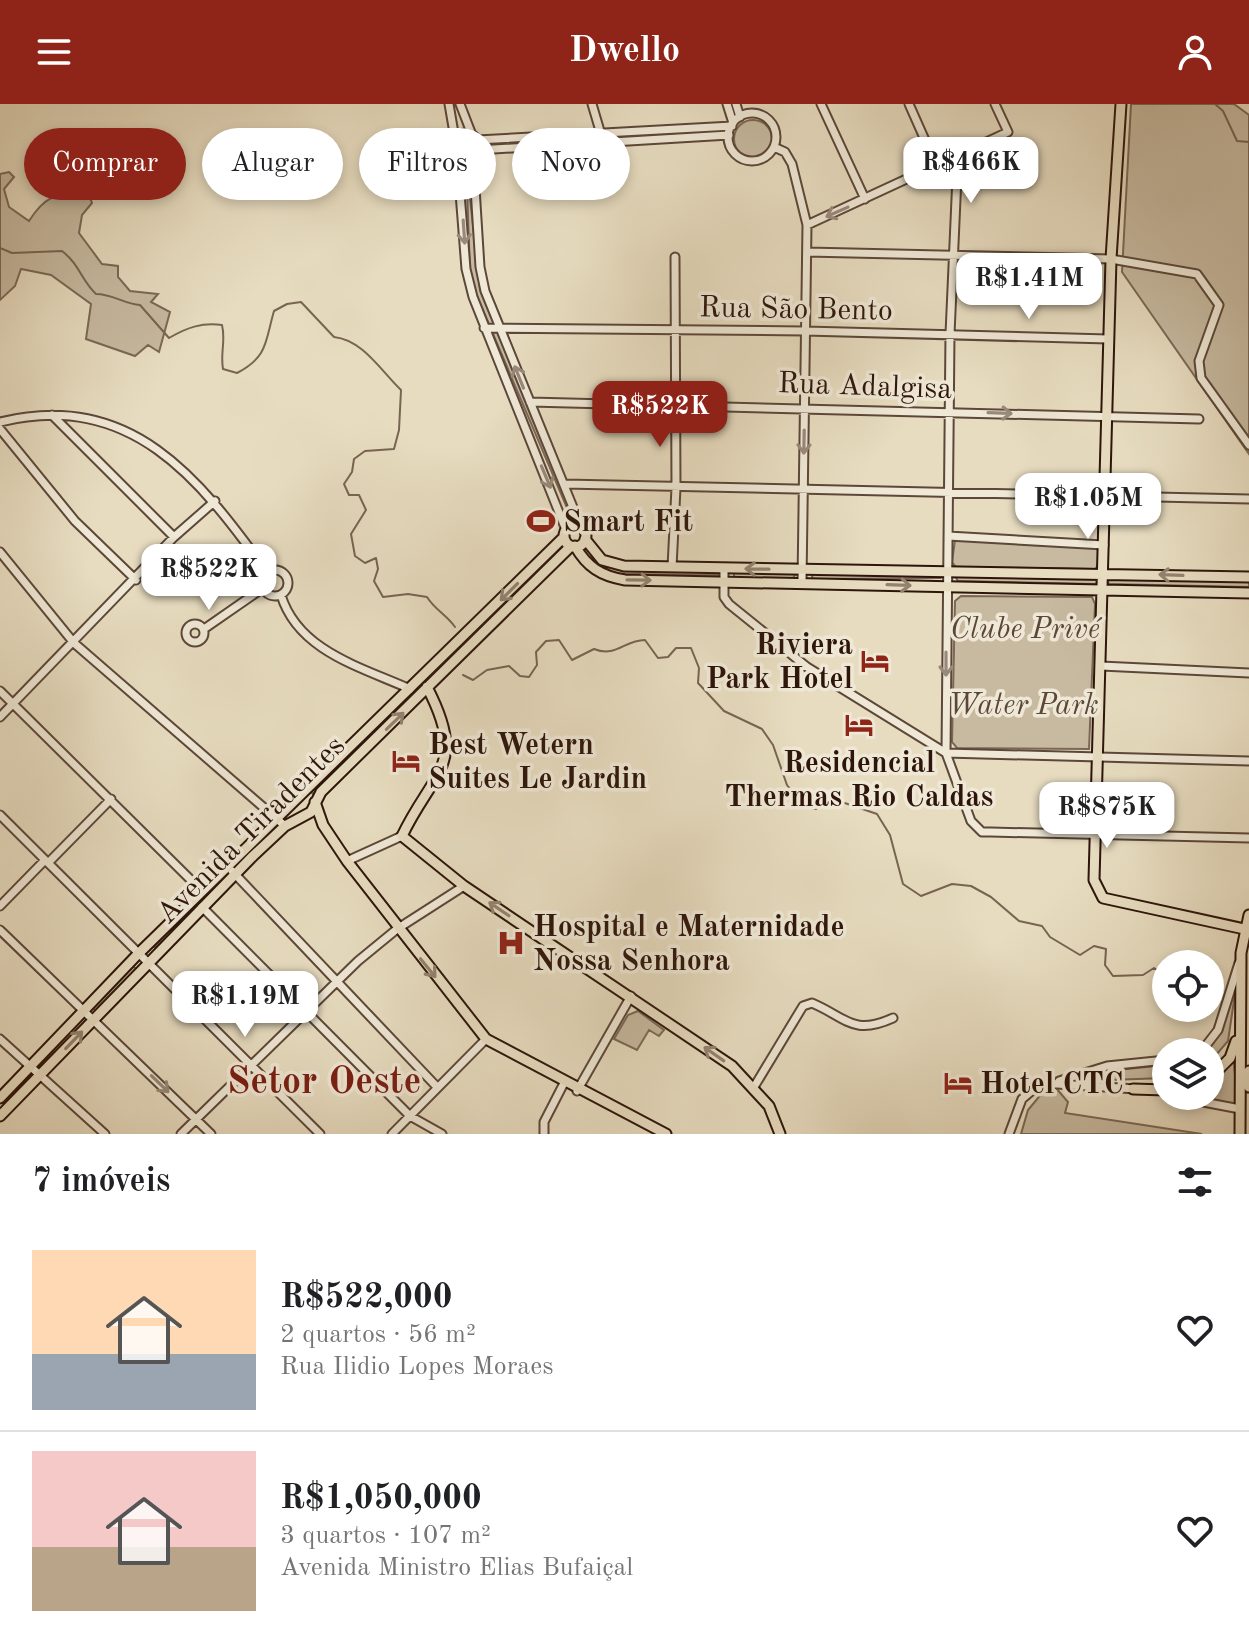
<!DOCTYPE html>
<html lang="pt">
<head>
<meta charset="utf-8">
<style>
	body { margin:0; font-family:"Old Standard TT",serif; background:#f6f6f6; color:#202124; height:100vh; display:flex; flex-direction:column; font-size:30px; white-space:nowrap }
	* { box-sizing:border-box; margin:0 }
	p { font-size:26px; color:#757577 }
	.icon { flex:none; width:44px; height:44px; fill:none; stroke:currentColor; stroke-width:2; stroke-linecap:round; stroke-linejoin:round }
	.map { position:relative; height:1030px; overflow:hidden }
	.details { display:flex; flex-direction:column; background:#fff; flex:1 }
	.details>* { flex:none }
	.hud { position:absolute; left:24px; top:24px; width:800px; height:72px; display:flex; gap:16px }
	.buttons { position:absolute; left:1152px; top:846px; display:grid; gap:16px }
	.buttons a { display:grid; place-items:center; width:72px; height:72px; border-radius:50%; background:#fff; box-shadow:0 4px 12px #0003; font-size:40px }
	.price { position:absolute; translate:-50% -68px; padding:0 18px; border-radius:16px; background:#fff; color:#222; font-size:26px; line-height:52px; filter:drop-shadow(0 2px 4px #0008) }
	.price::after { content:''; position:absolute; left:50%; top:48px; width:24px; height:18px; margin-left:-12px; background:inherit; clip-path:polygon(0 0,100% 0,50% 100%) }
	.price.on { background:#8f2418; color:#fff }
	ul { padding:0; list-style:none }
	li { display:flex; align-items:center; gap:24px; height:200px; padding:0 32px }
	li+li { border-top:2px solid #e0e0e0 }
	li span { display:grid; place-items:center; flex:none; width:224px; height:160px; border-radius:0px; color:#555 }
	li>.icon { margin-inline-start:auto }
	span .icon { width:96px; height:96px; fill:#fffc; stroke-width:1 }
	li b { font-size:34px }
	h2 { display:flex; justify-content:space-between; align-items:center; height:96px; padding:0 32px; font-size:34px }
	.tag { padding:0 28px; border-radius:36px; background:#fff; box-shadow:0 4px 12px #0003; font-size:28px; line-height:72px }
	.tag.on { background:#8f2418; color:#fff }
	header { display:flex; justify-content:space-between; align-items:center; height:104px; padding:0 32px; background:#8f2418; color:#fff; font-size:36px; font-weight:700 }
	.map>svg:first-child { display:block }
	.green { fill:#c7baa1; stroke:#7a6856; stroke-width:2 }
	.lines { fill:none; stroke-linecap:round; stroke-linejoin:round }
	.stream { stroke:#776452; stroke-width:2 }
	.minor-casing { stroke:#5c4738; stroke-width:11 }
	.major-casing { stroke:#2d150b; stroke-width:13 }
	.minor { stroke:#efe8d6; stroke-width:7 }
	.major { stroke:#e7dcc0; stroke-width:9 }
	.oneway { stroke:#98897b }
	.oneway2 { stroke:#93826f }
	.labels { text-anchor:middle; stroke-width:7; stroke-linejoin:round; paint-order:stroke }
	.street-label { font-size:30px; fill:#2d150b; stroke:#efe8d6 }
	.poi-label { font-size:30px; font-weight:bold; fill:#2d150b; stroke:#efe8d6; text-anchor:start }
	.park-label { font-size:30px; font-style:italic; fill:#5b4738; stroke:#efe8d6 }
	.district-label { font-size:38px; font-weight:bold; fill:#7a1f14; stroke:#efe8d6 }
</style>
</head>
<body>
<header><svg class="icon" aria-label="menu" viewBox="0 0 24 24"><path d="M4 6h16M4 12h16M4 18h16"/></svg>Dwello<svg class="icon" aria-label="person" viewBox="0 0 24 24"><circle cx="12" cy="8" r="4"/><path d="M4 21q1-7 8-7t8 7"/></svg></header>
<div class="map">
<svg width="1249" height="1030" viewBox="0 0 1249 1030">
	<rect width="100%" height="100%" fill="#e7dcc0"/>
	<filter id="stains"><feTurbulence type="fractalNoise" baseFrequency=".0025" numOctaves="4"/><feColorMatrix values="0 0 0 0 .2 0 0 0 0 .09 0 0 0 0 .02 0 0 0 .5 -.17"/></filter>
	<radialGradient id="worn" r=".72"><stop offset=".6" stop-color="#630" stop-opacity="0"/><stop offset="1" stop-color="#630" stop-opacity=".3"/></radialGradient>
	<path class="green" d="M1131,0H1234L1249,11V350L1122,168Z
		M734 35a19 19 0 1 1 38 0a19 19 0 1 1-38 0Z
		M466,57L480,186L574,414L573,418L476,190L470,167Z
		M9,68L14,73L4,85L9,103L29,117C47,89 57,91 88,88L92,99L82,111L79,129L102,160L118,162V173L130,187L158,190L151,198L170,208L159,248L148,241L135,252L86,235L91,200L51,171L21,165L15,182L0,196V70Z
		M955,436L1100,443L1099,461L1095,465L956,463L952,458Z
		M560,443L562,446L426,576L425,575Z
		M593,455L616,465L718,467L721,471L615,470L591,458Z
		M734,468L795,469V471L793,474H734Z
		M811,469L938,471L940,474L813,475Z
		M955,472L1098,475L1096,480L958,477Z
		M1107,475L1249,477V483L1109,480Z
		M961,492L1092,493L1095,500L1089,645L957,644L952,638L955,497Z
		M419,580L420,582L313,690L310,687Z
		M226,769L229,772L155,844L154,840Z
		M133,862L136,865L95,907L93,903Z
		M1236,883L1228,937L1210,958L1208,948Z
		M638,907L664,926L659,932L649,926L637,946L614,935L628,911Z
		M1233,951L1238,1001L1195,992H1210V979Z
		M1166,961V974L1079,977L1107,967Z
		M1047,983L1056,984L1068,998L1065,1009L1202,1030H1021L1028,1006Z"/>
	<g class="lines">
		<path class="stream" d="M1215,0L1223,7L1237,37L1249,38
			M0,144L12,149L62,147C80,161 81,176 96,190C113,190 124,200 140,201L169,234C186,224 202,218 222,221C226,237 220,249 223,265L237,269C268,253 265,238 274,207L287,200L301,198L334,233C363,236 381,267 401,286L399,326L394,345L365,347L354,355L352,368L344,380L349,391H359L366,406L351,430L355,452L365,459L376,454L378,465L374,477L383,493L408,490L427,493C435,506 447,511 455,523
			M463,571L473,576L487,566L509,562L520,572L529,573L537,561L536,548L546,537L559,536L572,556L594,545C616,554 624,536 645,536L658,554L668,553L676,544H691L699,564L698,579L724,607L762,625L773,641L787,681L803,702L816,705L833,695L877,710L890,731L903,780L921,792L952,780L971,782L991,793L1019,817L1042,822L1050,833L1080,851L1094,842L1106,845L1105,861L1113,872L1143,871L1154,864L1166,871"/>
		<defs>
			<path id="minor" d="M449,0L455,35
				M460,0L472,31
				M592,0L600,27
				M727,0L733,19
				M736,0L740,13
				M821,0L865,95
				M909,0L936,61
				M728 33a24 24 0 1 1 48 0a24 24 0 1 1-48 0Z
				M453 42a13 13 0 1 1 26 0a13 13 0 1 1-26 0Z
				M477,36L732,22
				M774,43L785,48L792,60L807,121L802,478
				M478,46L729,31
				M958,50L950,230L946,649L971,717L982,728H991L1249,734
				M457,51L466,165L473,193L566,426
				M473,52L480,163L485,187L581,423
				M807,121L1008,28L995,0
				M807,148L1111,155L1197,170L1219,201L1199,257L1201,274L1249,341
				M484,224L805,227L1108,235
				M530,298L1199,315
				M52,311L174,433
				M0,318C131,286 199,374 267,468
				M0,325L75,417L136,476
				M565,380L1249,395
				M948,432L1104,441
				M0,448L74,539L285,722
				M672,463L676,384L675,153
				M724,464V493L729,500L807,563L946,649
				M262 479a13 13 0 1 1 26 0a13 13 0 1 1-26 0Z
				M281,491C298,547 361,563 410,585
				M186 529a9 9 0 1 1 18 0a9 9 0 1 1-18 0Z
				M204,525L263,484
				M1101,562L1249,569
				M0,587L202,787
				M0,613L174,433L215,397
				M946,649L1249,657
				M0,711L320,1030
				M347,757L402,732
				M48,759L111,695
				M232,767L437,983
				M0,802L45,756
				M202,803L410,1012L442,1030
				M0,826L211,1030
				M0,935L105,1030
				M1201,948L1218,926L1239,859
				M1059,977L1107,962L1166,956
				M754,983L803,902L812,899C847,914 853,932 893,914
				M577,987L631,892
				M1172,992L1240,1005
				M181,1030L358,857L397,825L464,782
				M392,1030L486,935
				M544,1030V1018L564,979
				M1009,1030L1022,995L1041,979L1136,985"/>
			<path id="major" d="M1121,0L1111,155L1094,776L1103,794L1249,826
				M564 432a11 11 0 1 1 22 0a11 11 0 1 1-22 0Z
				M585,435L602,456L624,462L1249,473
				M575,442C587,463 601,472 625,476L1249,489
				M427,583C468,662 434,665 402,732L464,782L732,962L769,1002L780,1030
				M315,698L323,721L347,757L486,935L666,1030
				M1249,967V983
				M1210,974L1230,954L1236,937
				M1133,985L1166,986
				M0,994L137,851L564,433
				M0,1012L253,752L285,722L311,708L321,688L571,442
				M1240,1030L1241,849L1249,811"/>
		</defs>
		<use href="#minor" class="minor-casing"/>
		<use href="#major" class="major-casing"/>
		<use href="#minor" class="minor"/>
		<use href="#major" class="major"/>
	</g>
	<defs><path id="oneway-shaft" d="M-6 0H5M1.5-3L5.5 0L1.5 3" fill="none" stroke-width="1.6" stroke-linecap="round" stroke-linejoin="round" transform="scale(2)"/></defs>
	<g class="oneway">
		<use href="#oneway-shaft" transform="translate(837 108) rotate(156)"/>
		<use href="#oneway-shaft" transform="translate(464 128) rotate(86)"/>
		<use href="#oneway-shaft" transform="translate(519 273) rotate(-112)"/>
		<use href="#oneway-shaft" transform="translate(1000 309) rotate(2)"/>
		<use href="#oneway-shaft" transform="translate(804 338) rotate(91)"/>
		<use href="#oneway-shaft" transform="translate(546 373) rotate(67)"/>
		<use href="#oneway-shaft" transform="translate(946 560) rotate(90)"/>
		<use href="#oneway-shaft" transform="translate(160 980) rotate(44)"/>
	</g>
	<g class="oneway2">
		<use href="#oneway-shaft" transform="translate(757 465) rotate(-179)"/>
		<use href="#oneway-shaft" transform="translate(1171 471) rotate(-178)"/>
		<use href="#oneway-shaft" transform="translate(639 476) rotate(1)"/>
		<use href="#oneway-shaft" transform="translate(899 481) rotate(2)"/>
		<use href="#oneway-shaft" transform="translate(509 488) rotate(135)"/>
		<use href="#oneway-shaft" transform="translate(395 617) rotate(-44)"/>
		<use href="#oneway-shaft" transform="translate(499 805) rotate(-146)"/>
		<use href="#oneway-shaft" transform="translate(428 864) rotate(51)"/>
		<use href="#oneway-shaft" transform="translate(74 936) rotate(-46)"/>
		<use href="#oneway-shaft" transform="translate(714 950) rotate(-145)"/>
	</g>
	<defs>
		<symbol id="stadium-bare" viewBox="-9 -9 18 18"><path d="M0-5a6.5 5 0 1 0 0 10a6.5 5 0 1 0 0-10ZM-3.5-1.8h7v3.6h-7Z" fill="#8f2418" stroke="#efe8d6" stroke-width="2.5" paint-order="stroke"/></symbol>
		<symbol id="hotel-bare" viewBox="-9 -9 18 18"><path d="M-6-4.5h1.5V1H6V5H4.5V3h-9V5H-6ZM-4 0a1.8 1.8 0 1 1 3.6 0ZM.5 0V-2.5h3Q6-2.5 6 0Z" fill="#8f2418" stroke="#efe8d6" stroke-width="2.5" paint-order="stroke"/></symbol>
		<symbol id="hospital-bare" viewBox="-9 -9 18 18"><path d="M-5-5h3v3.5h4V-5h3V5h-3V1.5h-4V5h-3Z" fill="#8f2418" stroke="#efe8d6" stroke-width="2.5" paint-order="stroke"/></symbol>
	</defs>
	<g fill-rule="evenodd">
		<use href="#stadium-bare" x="521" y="397" width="40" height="40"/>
		<use href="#hotel-bare" x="855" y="537" width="40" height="40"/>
		<use href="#hotel-bare" x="839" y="601" width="40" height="40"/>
		<use href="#hotel-bare" x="386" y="637" width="40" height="40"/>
		<use href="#hospital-bare" x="491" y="819" width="40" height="40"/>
		<use href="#hotel-bare" x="938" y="959" width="40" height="40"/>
	</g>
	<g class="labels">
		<g class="street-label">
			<text transform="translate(796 204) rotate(1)" y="10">Rua São Bento</text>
			<text transform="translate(865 281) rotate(2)" y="10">Rua Adalgisa</text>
			<text transform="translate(250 725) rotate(-45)" y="10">Avenida Tiradentes</text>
		</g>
		<g class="poi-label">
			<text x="563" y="427">Smart Fit</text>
			<text x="853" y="550" text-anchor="end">Riviera<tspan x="853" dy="34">Park Hotel</tspan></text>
			<text x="428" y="650">Best Wetern<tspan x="428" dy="34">Suites Le Jardin</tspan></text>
			<text x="859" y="668" text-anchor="middle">Residencial<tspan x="859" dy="34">Thermas Rio Caldas</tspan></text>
			<text x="533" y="832">Hospital e Maternidade<tspan x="533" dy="34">Nossa Senhora</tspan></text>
			<text x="980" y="989">Hotel CTC</text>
		</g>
		<g class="park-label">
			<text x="1025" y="534">Clube Privé</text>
			<text x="1023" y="610">Water Park</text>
		</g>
		<g class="district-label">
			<text x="324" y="989">Setor Oeste</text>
		</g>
	</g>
	<rect width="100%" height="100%" filter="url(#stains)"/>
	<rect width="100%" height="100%" fill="url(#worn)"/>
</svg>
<div class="buttons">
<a><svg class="icon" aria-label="locate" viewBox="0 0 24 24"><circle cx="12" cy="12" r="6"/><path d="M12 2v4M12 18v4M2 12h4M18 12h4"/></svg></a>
<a><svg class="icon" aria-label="layers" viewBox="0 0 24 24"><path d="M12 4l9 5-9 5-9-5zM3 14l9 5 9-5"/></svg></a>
</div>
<b class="price" style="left:971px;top:101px">R$466K</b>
<b class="price" style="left:1029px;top:217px">R$1.41M</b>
<b class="price on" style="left:660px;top:345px">R$522K</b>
<b class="price" style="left:1088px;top:437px">R$1.05M</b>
<b class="price" style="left:209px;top:508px">R$522K</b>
<b class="price" style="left:1107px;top:746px">R$875K</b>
<b class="price" style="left:245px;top:935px">R$1.19M</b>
<div class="hud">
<a class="tag on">Comprar</a>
<a class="tag">Alugar</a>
<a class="tag">Filtros</a>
<a class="tag">Novo</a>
</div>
</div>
<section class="details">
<h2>7 imóveis<svg class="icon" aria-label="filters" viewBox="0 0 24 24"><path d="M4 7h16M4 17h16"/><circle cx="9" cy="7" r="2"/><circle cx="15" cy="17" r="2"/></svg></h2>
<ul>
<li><span style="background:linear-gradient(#ffd9b3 65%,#9aa5b1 0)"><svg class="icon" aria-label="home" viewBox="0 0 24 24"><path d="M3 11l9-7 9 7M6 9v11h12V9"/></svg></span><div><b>R$522,000</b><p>2 quartos · 56 m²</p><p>Rua Ilidio Lopes Moraes</p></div><svg class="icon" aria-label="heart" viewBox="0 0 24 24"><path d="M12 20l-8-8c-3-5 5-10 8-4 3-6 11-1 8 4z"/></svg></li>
<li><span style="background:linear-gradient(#f6c9c9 60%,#b9a48a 0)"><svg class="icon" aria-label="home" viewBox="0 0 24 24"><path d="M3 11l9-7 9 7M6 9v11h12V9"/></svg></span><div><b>R$1,050,000</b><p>3 quartos · 107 m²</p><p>Avenida Ministro Elias Bufaiçal</p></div><svg class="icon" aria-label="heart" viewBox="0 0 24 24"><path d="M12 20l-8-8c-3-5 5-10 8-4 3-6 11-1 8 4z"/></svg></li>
</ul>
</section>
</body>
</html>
